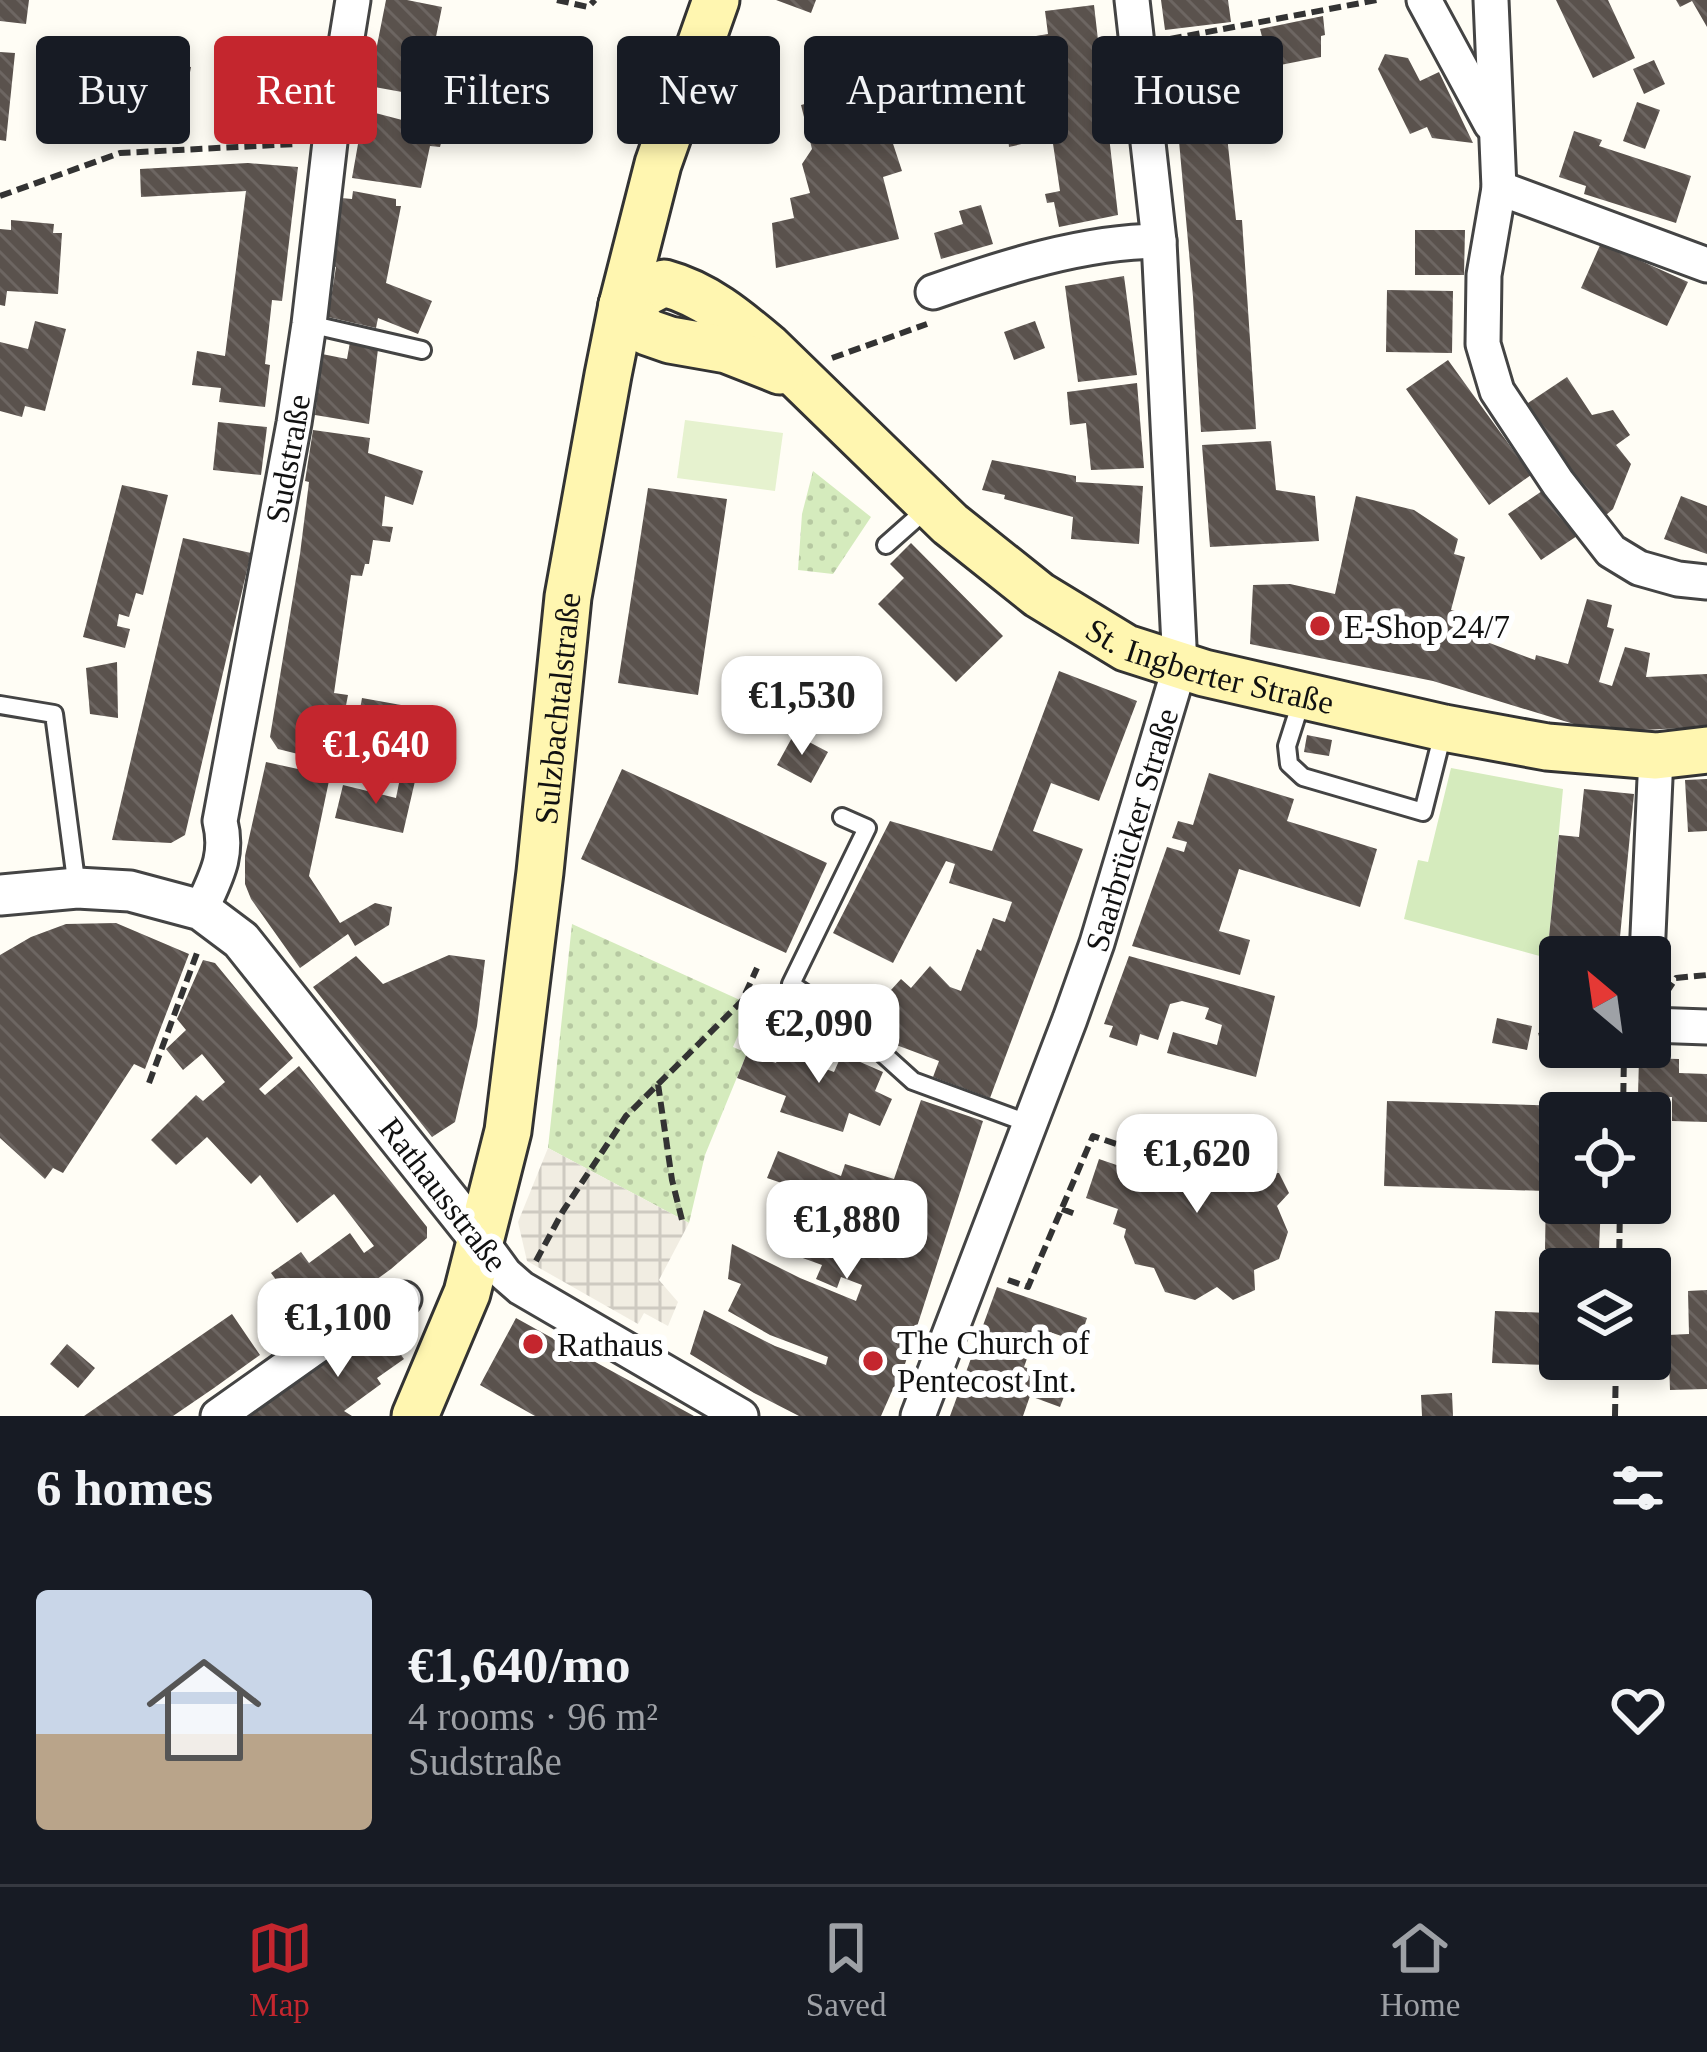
<!DOCTYPE html>
<html lang="en">
<head>
<meta charset="utf-8">
<style>
	body { margin:0; font-family:Georgia,serif; background:#242831; color:#f1f3f6; height:100vh; display:flex; flex-direction:column; font-size:45px; white-space:nowrap }
	* { box-sizing:border-box; margin:0 }
	p { font-size:39px; color:#9ea1a6 }
	.icon { flex:none; width:66px; height:66px; fill:none; stroke:currentColor; stroke-width:2; stroke-linecap:round; stroke-linejoin:round }
	.map { position:relative; height:1416px; overflow:hidden }
	.sheet { display:flex; flex-direction:column; background:#171b24; flex:1 }
	.sheet>* { flex:none }
	.banner { position:absolute; left:36px; top:36px; width:1635px; height:108px; display:flex; gap:24px }
	.needle { width:78px; rotate:331deg }
	.tools { position:absolute; left:1539px; top:936px; display:grid; gap:24px }
	.tools a { display:grid; place-items:center; width:132px; height:132px; border-radius:12px; background:#171b24; box-shadow:0 6px 18px #0003; font-size:60px }
	.price { position:absolute; translate:-50% -102px; padding:0 27px; border-radius:24px; background:#fff; color:#222; font-size:39px; line-height:78px; filter:drop-shadow(0 3px 6px #0008) }
	.price::after { content:''; position:absolute; left:50%; top:72px; width:36px; height:27px; margin-left:-18px; background:inherit; clip-path:polygon(0 0,100% 0,50% 100%) }
	.price.current { background:#c4262e; color:#fff }
	ul { padding:0; list-style:none }
	li { display:flex; align-items:center; gap:36px; height:300px; padding:0 36px }
	li+li { border-top:3px solid #363941 }
	li span { display:grid; place-items:center; flex:none; width:336px; height:240px; border-radius:12px; color:#555 }
	li>.icon { margin-inline-start:auto }
	span .icon { width:144px; height:144px; fill:#fffc; stroke-width:1 }
	li b { font-size:51px }
	h2 { display:flex; justify-content:space-between; align-items:center; height:144px; padding:0 36px; font-size:51px }
	.pill { padding:0 42px; border-radius:12px; background:#171b24; box-shadow:0 6px 18px #0003; font-size:42px; line-height:108px }
	.pill.current { background:#c4262e; color:#fff }
	.tabs { display:flex; justify-content:space-around; align-items:center; height:168px; border-top:3px solid #363941; background:#171b24; font-size:33px; color:#9ea1a6 }
	.tabs a { display:grid; justify-items:center; gap:6px }
	.tabs .current { color:#c4262e }
	.map>svg:first-child { display:block }
	.grass { fill:#d5ebbd }
	.park { fill:url(#park-dots) }
	.pitch { fill:#e6f2cf }
	.plaza { fill:url(#plaza-grid) }
	.building { fill:url(#building-back-hatch) }
	.lines { fill:none; stroke-linecap:round; stroke-linejoin:round }
	.service-casing { stroke:#444; stroke-width:22 }
	.minor-casing { stroke:#444; stroke-width:39 }
	.tertiary-casing { stroke:#444; stroke-width:45 }
	.secondary-casing { stroke:#333; stroke-width:51 }
	.path { stroke:#333; stroke-width:6; stroke-dasharray:12 6; stroke-linecap:butt }
	.service { stroke:#fff; stroke-width:16 }
	.minor { stroke:#fff; stroke-width:33 }
	.tertiary { stroke:#fff; stroke-width:39 }
	.secondary { stroke:#fff6b0; stroke-width:45 }
	.poi-dot { fill:#c4262e; stroke:#fff; stroke-width:4.5 }
	.labels { text-anchor:middle; stroke-width:12; stroke-linejoin:round; paint-order:stroke }
	.street-label { font-size:33px; fill:#111; stroke:#fff }
	.poi-label { font-size:33px; fill:#111; stroke:#fff; text-anchor:start }
</style>
</head>
<body>
<div class="map">
<svg width="1707" height="1416" viewBox="0 0 1707 1416">
	<defs>
		<pattern id="park-dots" width="8" height="8" patternUnits="userSpaceOnUse" patternTransform="scale(3)"><rect width="8" height="8" fill="#d5ebbd"/><path d="M2 2h.1M6 6h.1" fill="none" stroke="#b6c8a1" stroke-width="1.8" stroke-linecap="round"/></pattern>
		<pattern id="plaza-grid" width="8" height="8" patternUnits="userSpaceOnUse" patternTransform="scale(3)"><rect width="8" height="8" fill="#f1ede2"/><path d="M0 4h8M4 0v8" fill="none" stroke="#cecac1"/></pattern>
		<pattern id="building-back-hatch" width="6" height="6" patternUnits="userSpaceOnUse" patternTransform="scale(3)"><rect width="6" height="6" fill="#5a524d"/><path d="M-1 5l2 2M0 0l6 6M5-1l2 2" fill="none" stroke="#6d6662"/></pattern>
	</defs>
	<rect width="100%" height="100%" fill="#fffdf5"/>
	<path class="grass" d="M1451,768L1563,789L1547,958L1404,919L1418,860L1428,862Z"/>
	<path class="park" d="M813,471L871,517L833,574L798,570L802,514Z
		M572,924L751,1005L733,1047L747,1053L705,1155L689,1223L548,1148Z"/>
	<path class="pitch" d="M685,420L783,433L775,491L677,478Z"/>
	<path class="plaza" d="M548,1148L689,1223L659,1280L678,1302L668,1326L644,1313L638,1324L527,1261L518,1222Z"/>
	<path class="building" d="M0,0H29L26,24L0,21Z
		M386,0H407L442,7L424,96L369,86Z
		M776,0H816L811,13Z
		M1161,0H1228L1231,22L1165,30Z
		M1556,0H1608L1635,58L1593,78Z
		M1676,0H1707V27L1692,1L1680,7Z
		M1094,5L1118,215L1059,227L1054,202L1047,203L1045,194L1060,191L1052,137L1009,147L1006,118L1051,107L1049,93L1037,94L1030,37L1048,34L1045,11Z
		M1323,16L1325,35L1321,36V57L1270,67L1260,29Z
		M1230,40L1240,136H1227L1236,220H1242L1256,429L1201,432L1193,297L1179,141L1194,139L1190,96L1171,99L1165,46Z
		M0,52L15,53L6,141L0,140Z
		M1385,54L1408,58L1420,81L1439,72L1473,143L1432,138L1427,127L1410,134L1378,69Z
		M123,55L191,67L182,114L165,111L160,140L110,130Z
		M1654,60L1665,84L1644,94L1633,69Z
		M867,65L902,171L883,177L899,239L776,268L772,223L794,218L790,198L810,193L802,164L812,149L801,105L841,94L835,73Z
		M1637,102L1660,110L1645,149L1623,141Z
		M364,110L444,131L440,147L430,146L421,188L352,178Z
		M1574,131L1602,140L1599,146L1691,176L1676,223L1584,194L1586,186L1559,177Z
		M248,163L298,167L282,301L272,300L265,364L270,365L265,407L219,402L221,388L192,385L197,351L225,356L246,191L141,197L140,169Z
		M353,191L396,199V206H401L386,283L432,301L418,334L378,318L376,328L328,317L336,267L330,265L341,198L352,199Z
		M981,205L993,244L941,259L934,233L963,224L959,211Z
		M11,220L54,224L53,233H62L58,294L7,291L5,306L0,305V229L11,230Z
		M1415,230H1465L1464,275H1415Z
		M1601,243L1688,282L1667,326L1581,288Z
		M1124,276L1137,375L1078,382L1065,286Z
		M1387,290L1453,291L1452,353L1386,352Z
		M35,321L66,329L45,411L25,406L22,417L0,411V342L28,349Z
		M1035,321L1045,348L1014,360L1004,332Z
		M350,342L378,349L369,424L315,415L322,354L347,359Z
		M1448,360L1531,475L1489,505L1406,389Z
		M1567,377L1592,415L1613,410L1630,435L1616,445L1631,464L1613,509L1606,515L1551,444L1525,405Z
		M1137,383L1144,468L1091,470L1086,423L1070,425L1067,392Z
		M218,422L267,427L261,475L213,470Z
		M313,430L370,438L368,453L423,471L413,505L385,496L382,526L393,527L390,542L373,540L369,564H365L362,576L351,575L334,693L348,695L336,757L330,762L278,749L270,737L300,554L309,482L305,481Z
		M1271,441L1276,490L1315,496L1319,541L1210,547L1202,445Z
		M992,460L1076,476V482L1143,486L1139,544L1071,539L1073,517L1004,499L1005,495L982,490Z
		M122,485L168,495L143,595L136,593L129,617L119,614L117,626L130,629L125,648L83,637Z
		M648,488L727,499L698,695L618,683Z
		M1545,489L1577,536L1541,560L1508,514Z
		M1356,496L1414,510L1458,539L1454,554L1465,557L1451,610L1464,613L1462,618L1483,624L1479,639L1535,660L1536,655L1568,664L1587,599L1612,605L1607,627L1614,629L1599,682L1612,686L1625,647L1650,653L1646,677L1707,674V727L1600,732L1433,681L1250,644L1253,585L1290,584L1335,594Z
		M1681,496L1707,506V554L1664,539Z
		M183,538L251,553L185,835L171,843L112,840Z
		M911,543L1003,636L956,682L878,604L904,578L890,564Z
		M117,662L118,718L90,714L86,668Z
		M1059,671L1137,701L1099,801L1051,783L1033,831L1083,849L990,1098L933,1077L939,1061L891,1043L870,1013L901,979L911,988L930,966L950,987L961,991L977,949L981,951L993,918L1005,922L1012,902L949,883L955,864L946,861L893,963L833,933L890,821L992,851Z
		M362,698L429,710L421,753L375,745L376,741L355,737Z
		M794,734L828,752L811,783L777,765Z
		M1307,735L1332,740L1329,756L1304,752Z
		M266,762L330,776L309,876L340,923L375,903L392,907L389,925L355,946L348,934L300,968L251,899L245,884V856Z
		M622,769L827,863L786,953L581,859Z
		M1209,773L1294,799L1287,821L1377,849L1360,907L1239,869L1219,931L1250,940L1240,975L1132,946L1167,847L1184,852L1187,842L1172,838L1178,821L1193,825Z
		M400,778L415,781L403,833L335,818L343,785L396,798Z
		M1707,779V831L1688,832L1685,780Z
		M1584,789L1634,794L1618,957H1560V1000L1543,998L1559,835L1579,837Z
		M116,923L189,954L145,1069L134,1064L63,1173L53,1168L45,1179L0,1138V955L31,937L66,924Z
		M449,955L485,960L477,1026L455,1122L432,1137L313,987L356,956L383,984Z
		M1129,956L1275,996L1256,1077L1167,1053L1173,1032L1217,1045L1222,1025L1205,1019L1209,1008L1182,1001L1170,1004L1158,1040L1140,1034L1137,1046L1109,1037L1113,1026L1104,1024Z
		M203,960L215,963L293,1058L259,1089L265,1095L299,1066L427,1227V1238L391,1269L311,1327L271,1273L301,1252L309,1263L350,1233L364,1253L374,1246L334,1194L297,1223L260,1175L251,1184L207,1137L176,1165L151,1140L196,1095L203,1101L225,1082L202,1054L183,1070L166,1049L186,1030L177,1019Z
		M1497,1018L1532,1026L1527,1050L1492,1043Z
		M789,1026L808,1033L799,1059L834,1072L842,1054L883,1072L875,1091L892,1099L880,1126L849,1113L843,1132L780,1112L786,1096L737,1078L747,1053L776,1063Z
		M1560,1026V1045L1543,1050L1538,1033Z
		M1639,1058L1679,1059V1073L1707,1074V1122L1672,1121V1097L1638,1096Z
		M921,1100L983,1121L896,1392L892,1391L881,1416H799L754,1393L690,1354L704,1310L775,1346L826,1365L828,1357L770,1335L728,1311L741,1284L728,1279L732,1244L800,1278L856,1301L862,1285L841,1277L837,1288L816,1279L822,1265L789,1253L797,1232L868,1256L886,1205L837,1191L834,1201L767,1178L778,1151L841,1176L845,1164L894,1179Z
		M1387,1101L1569,1106V1113H1560V1203H1601L1599,1250L1545,1249L1546,1191L1384,1186Z
		M1222,1138L1250,1148L1262,1174L1279,1173L1289,1193L1277,1206L1288,1232L1279,1259L1254,1270L1255,1290L1233,1300L1217,1287L1195,1300L1165,1292L1154,1268L1135,1264L1124,1237L1126,1229L1113,1224L1118,1209L1086,1198L1099,1159L1134,1171L1140,1155L1156,1160L1159,1149L1181,1139L1198,1148Z
		M997,1287L1087,1318L1079,1342L1038,1328L1024,1367L1069,1383L1060,1407L1030,1396L1023,1416H950Z
		M1707,1290V1389L1670,1390L1668,1335L1689,1334L1688,1291Z
		M1495,1311L1550,1313L1548,1365L1492,1363Z
		M232,1314L260,1355L214,1388L173,1416H84Z
		M516,1318L608,1369L694,1416H535L480,1385Z
		M380,1325L404,1359L377,1378L381,1384L344,1411L352,1416H249Z
		M67,1344L95,1368L78,1388L50,1364Z
		M1452,1393L1453,1416H1422L1421,1395Z"/>
	<g class="lines">
		<defs>
			<path id="service" d="M309,324L422,350
				M886,545L930,506
				M1302,699L1287,746L1289,764L1303,777L1423,812L1444,729
				M0,705L54,714L77,888
				M842,817L867,828L791,984L850,1024L913,1081L1030,1124"/>
			<g id="minor">
				<path d="M1424,0L1491,124"/>
				<path d="M1491,0L1499,188L1484,275L1483,344L1497,391L1558,483L1611,551L1639,568L1678,579L1707,582"/>
				<path d="M1499,188L1707,265"/>
				<path d="M933,292C1005,267 1082,242 1159,241"/>
				<path id="s1" d="M201,910C215,878 229,857 220,821L294,423L309,324L330,142L353,0"/>
				<path d="M1647,957L1656,756"/>
				<path d="M1650,1025L1707,1027"/>
				<path d="M481,1241L505,1274L521,1288L741,1416"/>
				<path d="M218,1416L362,1314L384,1303L404,1299"/>
				<path id="s2" d="M918,1416L1070,1019L1097,943L1180,666L1159,241L1132,0"/>
			</g>
			<path id="tertiary" d="M0,895L77,888L130,891L201,910L241,940L481,1241"/>
			<g id="secondary">
				<path id="s3" d="M622,305L664,283C705,294 736,320 768,347L950,524L1039,595L1126,648L1204,673L1444,728L1547,747L1656,756L1707,750"/>
				<path d="M622,305L647,332L670,340L727,350L780,371"/>
				<path id="s4" d="M415,1416L467,1293L508,1131L540,872L568,597L608,375L622,305L658,164L716,0"/>
			</g>
		</defs>
		<use href="#service" class="service-casing"/>
		<use href="#minor" class="minor-casing"/>
		<use href="#tertiary" class="tertiary-casing"/>
		<use href="#secondary" class="secondary-casing"/>
		<path class="path" d="M557,0L588,7L595,0
			M1170,39L1377,0
			M0,196L120,153L296,144
			M832,358L927,324
			M1666,993L1676,978L1707,975
			M149,1083L197,953
			M658,1084L672,1180L682,1220
			M1623,1113L1624,1053L1628,1047
			M1062,1209L1078,1215
			M536,1261L563,1211L626,1116L742,1001L757,968
			M1619,1269L1620,1203
			M1008,1280L1028,1287L1093,1136L1128,1148L1132,1134
			M1615,1416L1616,1359"/>
		<use href="#service" class="service"/>
		<use href="#minor" class="minor"/>
		<use href="#tertiary" class="tertiary"/>
		<use href="#secondary" class="secondary"/>
	</g>
	<g class="poi-dot">
		<circle cx="1320" cy="626" r="12"/>
		<circle cx="533" cy="1344" r="12"/>
		<circle cx="873" cy="1361" r="12"/>
	</g>
	<g class="labels">
		<g class="street-label">
			<text dy="12" stroke="none"><textPath href="#s1" startOffset="462">Sudstraße</textPath></text>
			<text dy="12" stroke="none"><textPath href="#s3" startOffset="726">St. Ingberter Straße</textPath></text>
			<text dy="12" stroke="none"><textPath href="#s4" startOffset="726">Sulzbachtalstraße</textPath></text>
			<text dy="12" stroke="none"><textPath href="#s2" startOffset="624">Saarbrücker Straße</textPath></text>
			<text transform="translate(444 1194) rotate(52)" y="12">Rathausstraße</text>
		</g>
		<g class="poi-label">
			<text x="1344" y="638">E-Shop 24/7</text>
			<text x="897" y="1354">The Church of<tspan x="897" dy="38">Pentecost Int.</tspan></text>
			<text x="557" y="1356">Rathaus</text>
		</g>
	</g>
</svg>
<div class="tools">
<a><svg class="needle" viewBox="-14 -14 28 28"><path d="M0-13l5 13h-10z" fill="#e53935"/><path d="M0 13l5-13h-10z" fill="#9ea1a6"/></svg></a>
<a><svg class="icon" aria-label="locate" viewBox="0 0 24 24"><circle cx="12" cy="12" r="6"/><path d="M12 2v4M12 18v4M2 12h4M18 12h4"/></svg></a>
<a><svg class="icon" aria-label="layers" viewBox="0 0 24 24"><path d="M12 4l9 5-9 5-9-5zM3 14l9 5 9-5"/></svg></a>
</div>
<b class="price" style="left:802px;top:758px">€1,530</b>
<b class="price current" style="left:376px;top:807px">€1,640</b>
<b class="price" style="left:819px;top:1086px">€2,090</b>
<b class="price" style="left:1197px;top:1216px">€1,620</b>
<b class="price" style="left:847px;top:1282px">€1,880</b>
<b class="price" style="left:338px;top:1380px">€1,100</b>
<div class="banner">
<a class="pill">Buy</a>
<a class="pill current">Rent</a>
<a class="pill">Filters</a>
<a class="pill">New</a>
<a class="pill">Apartment</a>
<a class="pill">House</a>
</div>
</div>
<section class="sheet">
<h2>6 homes<svg class="icon" aria-label="filters" viewBox="0 0 24 24"><path d="M4 7h16M4 17h16"/><circle cx="9" cy="7" r="2"/><circle cx="15" cy="17" r="2"/></svg></h2>
<ul>
<li><span style="background:linear-gradient(#c9d6e8 60%,#b9a48a 0)"><svg class="icon" aria-label="home" viewBox="0 0 24 24"><path d="M3 11l9-7 9 7M6 9v11h12V9"/></svg></span><div><b>€1,640/mo</b><p>4 rooms · 96 m²</p><p>Sudstraße</p></div><svg class="icon" aria-label="heart" viewBox="0 0 24 24"><path d="M12 20l-8-8c-3-5 5-10 8-4 3-6 11-1 8 4z"/></svg></li>
</ul>
</section>
<nav class="tabs">
<a class="current"><svg class="icon" aria-label="map" viewBox="0 0 24 24"><path d="M3 6l6-2 6 2 6-2v14l-6 2-6-2-6 2zM9 4v14M15 6v14"/></svg>Map</a>
<a><svg class="icon" aria-label="saved" viewBox="0 0 24 24"><path d="M7 4h10v16l-5-4-5 4z"/></svg>Saved</a>
<a><svg class="icon" aria-label="home" viewBox="0 0 24 24"><path d="M3 11l9-7 9 7M6 9v11h12V9"/></svg>Home</a>
</nav>
</body>
</html>
